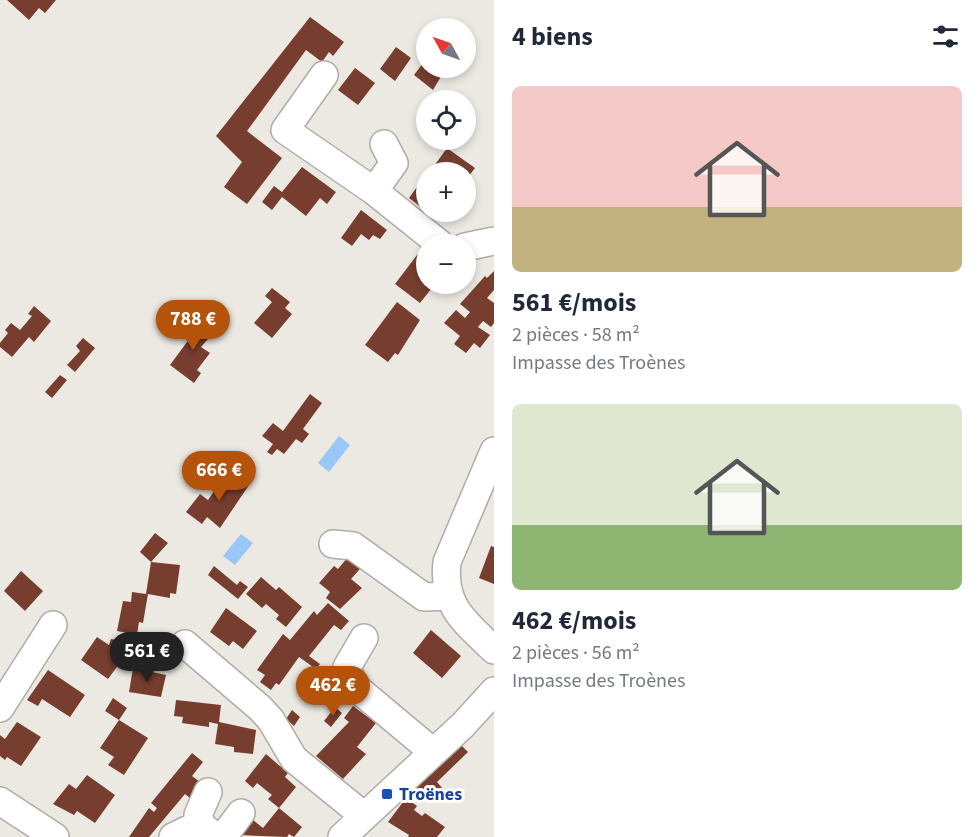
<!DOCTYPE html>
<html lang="fr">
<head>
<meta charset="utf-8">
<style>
	body { margin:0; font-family:"Source Sans 3",sans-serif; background:#f2f2f3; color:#1f2937; height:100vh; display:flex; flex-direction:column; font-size:22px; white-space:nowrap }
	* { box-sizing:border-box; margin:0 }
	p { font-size:20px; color:#747a83 }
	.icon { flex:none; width:33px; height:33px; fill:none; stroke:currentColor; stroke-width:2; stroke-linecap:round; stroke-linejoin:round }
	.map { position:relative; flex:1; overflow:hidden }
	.sheet { display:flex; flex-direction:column; background:#fff; width:486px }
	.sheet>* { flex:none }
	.needle { width:39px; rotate:310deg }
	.tools { position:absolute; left:416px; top:18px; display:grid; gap:12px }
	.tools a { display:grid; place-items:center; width:60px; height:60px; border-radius:50%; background:#fff; box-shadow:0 3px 9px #0003; font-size:30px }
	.price { position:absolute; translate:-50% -51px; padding:0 14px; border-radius:21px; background:#b45309; color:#fff; font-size:20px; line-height:39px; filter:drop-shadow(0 2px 3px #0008) }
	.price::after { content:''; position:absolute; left:50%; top:36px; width:18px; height:14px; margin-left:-9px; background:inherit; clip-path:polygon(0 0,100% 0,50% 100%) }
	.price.current { background:#222; color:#fff }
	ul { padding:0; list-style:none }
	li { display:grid; align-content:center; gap:12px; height:318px; padding:0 18px }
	li span { display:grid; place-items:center; height:186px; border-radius:9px; color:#555 }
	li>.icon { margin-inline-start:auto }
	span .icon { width:108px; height:108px; fill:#fffc; stroke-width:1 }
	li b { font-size:26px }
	h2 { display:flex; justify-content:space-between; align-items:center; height:72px; padding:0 18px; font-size:26px }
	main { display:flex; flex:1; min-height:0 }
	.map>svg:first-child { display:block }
	.water { fill:#99c7f7 }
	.building { fill:#773e2f }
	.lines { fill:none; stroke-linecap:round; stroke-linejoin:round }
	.minor-casing { stroke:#afaca6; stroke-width:30 }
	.minor { stroke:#fff; stroke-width:27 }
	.transit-dot { fill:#1a4fb4; stroke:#fff; stroke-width:2 }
	.labels { text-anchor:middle; stroke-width:6; stroke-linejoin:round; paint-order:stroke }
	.transit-label { font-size:18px; font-weight:bold; fill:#164399; stroke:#fff; text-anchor:start }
</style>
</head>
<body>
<main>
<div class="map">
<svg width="494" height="837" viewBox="0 0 494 837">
	<rect width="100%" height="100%" fill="#ece9e3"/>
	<path class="water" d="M339,436L350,445L329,472L318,463Z
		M241,534L253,543L235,565L223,556Z"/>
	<path class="building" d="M7,0H56L45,13L39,8L29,20Z
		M310,17L344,42L333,56L329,52L322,62L306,50L247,131L282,158L247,204L224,187L242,162L216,136Z
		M396,47L411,58L395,81L380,69Z
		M426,59V68H446L433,90L414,75Z
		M355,68L375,83L358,105L338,90Z
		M447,148L475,168L465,181V172H443L434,166Z
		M302,167L336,192L327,204L320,198L306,216L282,197L272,210L262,202L274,186L282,192Z
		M422,180L426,183V211L409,198Z
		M361,210L387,230L380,239L373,235L369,240L361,234L352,246L341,238Z
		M420,251L426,256V284H435L420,303L395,284Z
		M494,271V290L487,298L494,303V323L491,327L483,321L478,327L490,335L480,348L474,343L466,353L454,344L460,336L444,323L456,310L465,318L470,312L460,304L485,276L487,278Z
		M272,288L290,302L285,308L292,314L272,338L254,323L272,302L265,296Z
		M397,302L420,320L398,355L395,353L388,362L365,345Z
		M34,306L51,321L34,342L29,337L12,357L0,347V343L8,333L5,330L11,323L20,330L32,316L28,314Z
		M196,317L210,329L204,336L208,339L201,347L210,353L197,370L201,373L194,383L170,365L190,338L184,334Z
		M83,338L95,348L75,372L67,365L80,351L76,346Z
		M60,375L67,380L52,398L45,392Z
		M310,394L322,403L303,429L309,434L302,443L296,439L284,454L277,449L272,455L267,452L273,444L262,436L273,423L283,431Z
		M238,473L251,482L220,528L207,517L202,524L186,512L200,494L208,500L219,484L226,489Z
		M155,533L168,543L151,562L180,565L176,594L170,593V598L148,594L143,623L139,622L137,635L117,631L123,601L131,602L132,592L146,594L151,562L140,552Z
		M491,546L494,547V584L479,578Z
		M353,551L367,561L351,579L362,588L340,609L326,598L330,592L319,583L334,566L338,569Z
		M214,566L237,585L240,581L248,587L238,599L208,575Z
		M21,571L43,591L25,611L4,591Z
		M261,577L276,590L279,587L302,607L286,627L276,619L279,615L266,604L262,608L246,594Z
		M328,603L349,621L341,630L334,625L309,656L320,664L316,669L299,657L279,685L276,683L271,690L260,682L265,675L257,670L283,634L290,640L314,611L317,615Z
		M226,608L257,631L243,649L233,641L229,646L210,632Z
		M431,630L461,656L442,678L413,653Z
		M97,637L109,645L111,639L128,642L125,656L108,679L81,660Z
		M133,668L166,675L161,697L129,692Z
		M48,670L85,695L70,717L42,699L38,706L27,700Z
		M113,698L127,708L119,720L105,711Z
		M176,700L221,705L219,722L256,730L253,754L234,752V747L215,744L218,724L209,722V727L182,723L183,717L174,716Z
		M353,706L376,723L357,747L366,754L343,779L316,756L349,722L344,718Z
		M335,707L342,713L331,727L324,721Z
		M292,710L300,717L294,726L286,719Z
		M119,720L148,738L124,775L108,765L114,757L100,748Z
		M17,722L41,737L21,766L7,757L5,760L0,756V735L5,739Z
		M460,744L468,752L437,782L443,789L432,802L415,788Z
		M192,753L203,762L192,776L204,785L191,799L185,794L149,837H129L149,808L154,812L157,808L151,803Z
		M266,754L288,773L285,777L296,787L279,808L268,799L272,795L257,783L253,788L245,781Z
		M87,775L115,795L95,823L77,811L74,815L53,804L69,784L76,789Z
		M406,798L417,806L414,810L422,816L425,813L445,827L437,837H408L409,835L388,822Z
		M279,808L302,827L294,837L289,834L287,837L239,835L252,819L263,828Z"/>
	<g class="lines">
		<defs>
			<path id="minor" d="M324,75L285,130L374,191L440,244
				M374,191L394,163L384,144
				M465,247L494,241
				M494,451L447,562C442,606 465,622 494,650
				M333,544L353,546L424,597L449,596
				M364,638L347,667L353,685L433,752
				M185,644L260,708L271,720L294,759L364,816
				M0,708L53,625
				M208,792L198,815L202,826L216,837
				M0,801L55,837
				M173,837L187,830L197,837
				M223,837L241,813
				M342,837L463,725L494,691"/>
		</defs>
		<use href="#minor" class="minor-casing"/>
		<use href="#minor" class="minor"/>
	</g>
	<rect class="transit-dot" x="381" y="788" width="12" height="12" rx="3"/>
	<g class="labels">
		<g class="transit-label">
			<text x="399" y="800">Troënes</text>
		</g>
	</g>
</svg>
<div class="tools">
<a><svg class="needle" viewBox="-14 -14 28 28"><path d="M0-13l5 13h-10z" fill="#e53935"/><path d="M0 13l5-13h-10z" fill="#747a83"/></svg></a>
<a><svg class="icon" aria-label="locate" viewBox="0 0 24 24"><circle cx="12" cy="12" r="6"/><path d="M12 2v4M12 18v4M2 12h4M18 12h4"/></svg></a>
<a>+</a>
<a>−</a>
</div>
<b class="price" style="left:193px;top:351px">788 €</b>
<b class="price" style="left:219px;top:502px">666 €</b>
<b class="price current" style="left:147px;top:683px">561 €</b>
<b class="price" style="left:333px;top:717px">462 €</b>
</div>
<section class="sheet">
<h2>4 biens<svg class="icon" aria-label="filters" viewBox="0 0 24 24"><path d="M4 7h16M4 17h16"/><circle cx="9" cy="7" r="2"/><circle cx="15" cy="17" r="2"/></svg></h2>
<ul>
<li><span style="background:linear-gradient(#f6c9c9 65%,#c2b280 0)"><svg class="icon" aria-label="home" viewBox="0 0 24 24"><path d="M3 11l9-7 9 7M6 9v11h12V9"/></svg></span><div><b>561 €/mois</b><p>2 pièces · 58 m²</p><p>Impasse des Troènes</p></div></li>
<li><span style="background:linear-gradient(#dfe7d0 65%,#8fb573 0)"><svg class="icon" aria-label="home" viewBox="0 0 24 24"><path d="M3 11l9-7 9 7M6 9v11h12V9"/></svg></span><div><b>462 €/mois</b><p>2 pièces · 56 m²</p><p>Impasse des Troènes</p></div></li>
</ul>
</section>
</main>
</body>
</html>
